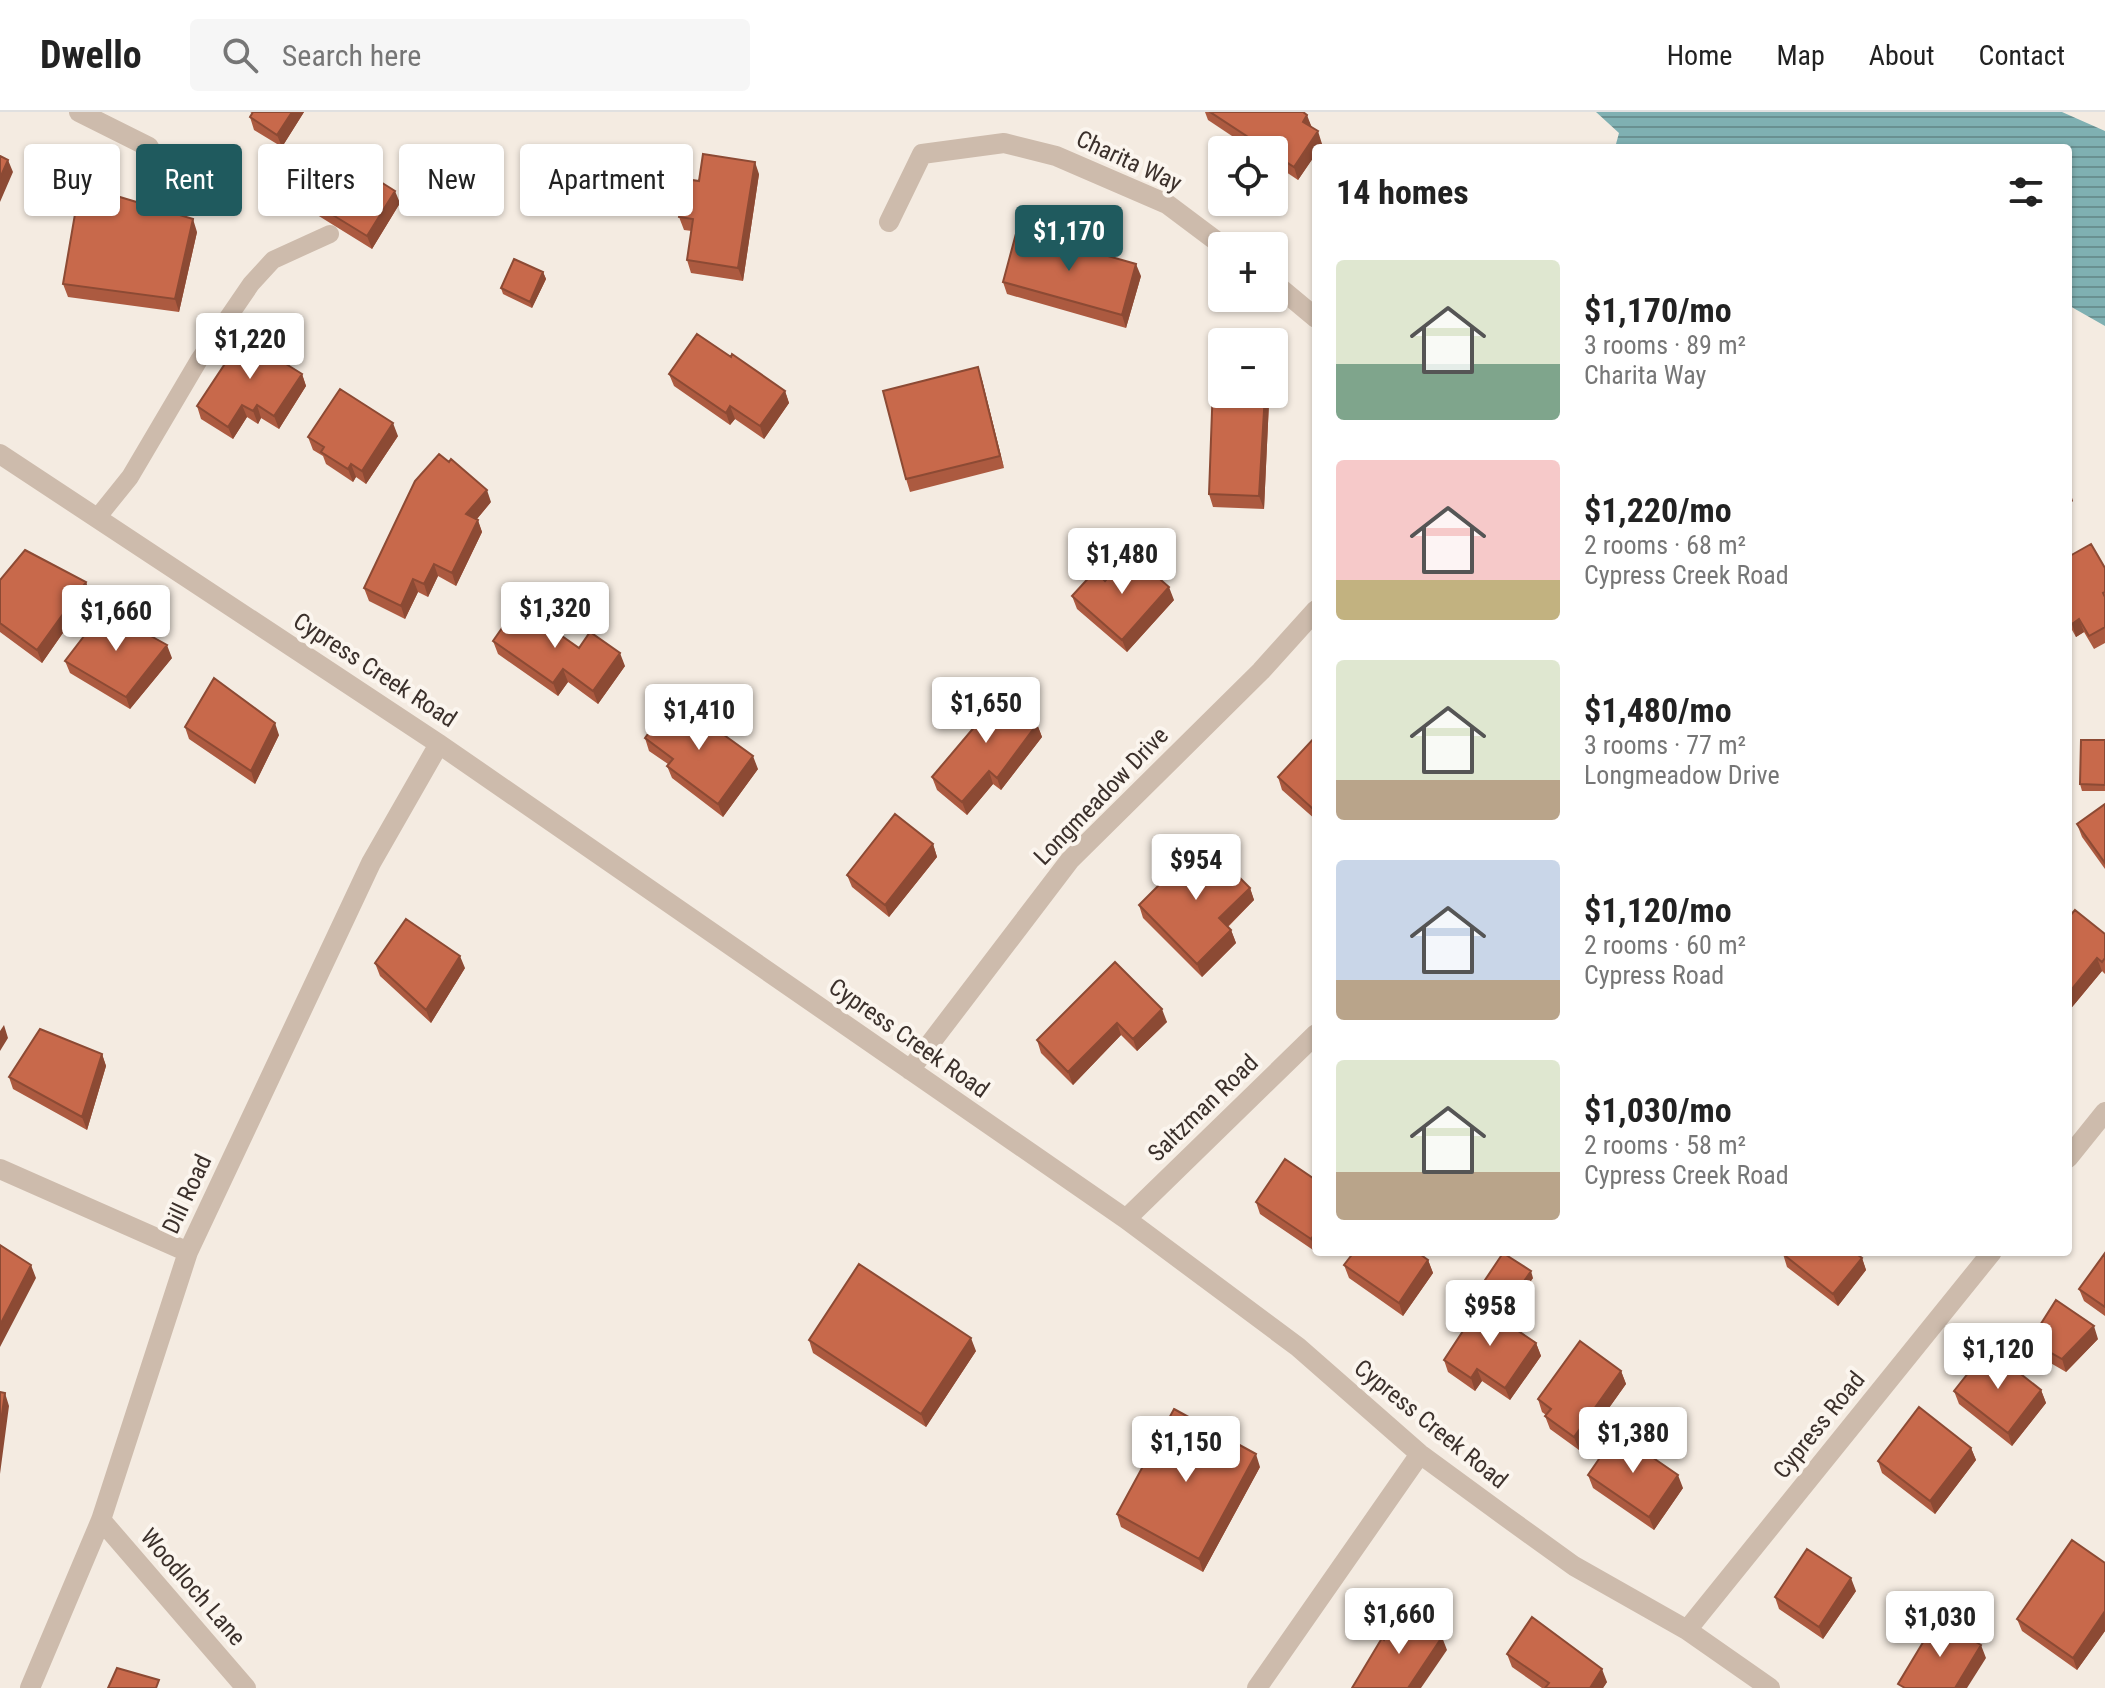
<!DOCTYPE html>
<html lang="en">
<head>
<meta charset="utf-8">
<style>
	body { margin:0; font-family:"Roboto Condensed",sans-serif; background:#f6f6f6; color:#222; height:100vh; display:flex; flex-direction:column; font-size:30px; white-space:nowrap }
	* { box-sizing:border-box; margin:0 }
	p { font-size:26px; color:#767676 }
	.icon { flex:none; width:44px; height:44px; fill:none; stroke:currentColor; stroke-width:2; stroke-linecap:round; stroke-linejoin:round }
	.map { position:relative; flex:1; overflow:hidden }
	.panel { position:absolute; left:1312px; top:32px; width:760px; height:1112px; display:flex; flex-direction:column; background:#fff; border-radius:8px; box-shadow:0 2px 6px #0004 }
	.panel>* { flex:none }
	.top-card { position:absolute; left:24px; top:32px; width:760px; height:72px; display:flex; gap:16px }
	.fabs { position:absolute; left:1208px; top:24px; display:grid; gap:16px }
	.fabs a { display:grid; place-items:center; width:80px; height:80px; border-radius:8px; background:#fff; box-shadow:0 2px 6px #0004; font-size:40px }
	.price { position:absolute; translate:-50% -68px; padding:0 18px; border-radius:8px; background:#fff; color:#222; font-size:26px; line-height:52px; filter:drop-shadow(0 2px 4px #0008) }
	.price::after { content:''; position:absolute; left:50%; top:48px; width:24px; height:18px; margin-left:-12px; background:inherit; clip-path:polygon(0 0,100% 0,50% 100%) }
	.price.active { background:#1f5a5e; color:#fff }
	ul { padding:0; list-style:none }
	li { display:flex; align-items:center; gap:24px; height:200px; padding:0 24px }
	li span { display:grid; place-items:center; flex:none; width:224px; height:160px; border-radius:8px; color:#555 }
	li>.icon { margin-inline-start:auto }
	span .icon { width:96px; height:96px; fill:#fffc; stroke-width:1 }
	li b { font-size:34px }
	h2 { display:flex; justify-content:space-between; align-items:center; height:96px; padding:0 24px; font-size:34px }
	.chip { padding:0 28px; border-radius:8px; background:#fff; box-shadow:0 2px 6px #0004; font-size:28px; line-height:72px }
	.chip.active { background:#1f5a5e; color:#fff }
	header { display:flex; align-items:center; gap:48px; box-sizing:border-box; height:112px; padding:0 40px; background:#fff; border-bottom:2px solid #e0e0e0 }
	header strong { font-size:38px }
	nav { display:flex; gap:44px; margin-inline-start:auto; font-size:28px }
	.search { width:560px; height:72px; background:#f6f6f6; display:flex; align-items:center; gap:20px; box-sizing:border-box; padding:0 28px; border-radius:8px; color:#767676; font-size:30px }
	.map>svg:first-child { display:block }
	.water { fill:url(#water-rules) }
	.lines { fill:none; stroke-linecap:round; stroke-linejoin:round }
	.service { stroke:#cdbbac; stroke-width:18 }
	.minor { stroke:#cdbbac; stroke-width:20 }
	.wall { fill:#ac5a40 }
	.shaded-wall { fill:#8c4a34 }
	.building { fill:#c8694b; stroke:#8c4a34; stroke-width:2 }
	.labels { text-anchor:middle; stroke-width:8; stroke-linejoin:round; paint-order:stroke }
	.street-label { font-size:24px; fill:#3b302b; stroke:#fbf5ee }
</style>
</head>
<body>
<header>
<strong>Dwello</strong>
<div class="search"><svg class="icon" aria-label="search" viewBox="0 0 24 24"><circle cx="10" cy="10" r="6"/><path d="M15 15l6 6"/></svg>Search here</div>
<nav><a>Home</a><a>Map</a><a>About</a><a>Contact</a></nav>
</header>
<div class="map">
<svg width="2105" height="1576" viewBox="0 0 2105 1576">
	<defs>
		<pattern id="water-rules" width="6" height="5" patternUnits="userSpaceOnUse" patternTransform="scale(2)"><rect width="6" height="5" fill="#7fb0b2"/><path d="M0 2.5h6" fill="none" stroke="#699091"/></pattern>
	</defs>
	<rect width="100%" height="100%" fill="#f4ebe1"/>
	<path class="water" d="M1596,0H2062L2105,19V214L2068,193V36H1621L1616,32L1619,21Z"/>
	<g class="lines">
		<path class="service" d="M97,406L130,365L199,248L251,172L273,148L330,122"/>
		<path class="minor" d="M79,0L149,35
			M889,110L922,42L1004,31L1056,44L1167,92L1223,134
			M1274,171L1316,206
			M0,342L439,632L1126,1107L1298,1235L1420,1342L1506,1405L1574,1454L1687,1518L1770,1576
			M910,958L1070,748L1261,559L1316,498
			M2068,1046L2105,1000
			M0,1057L188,1140
			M1126,1107L1316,922
			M101,1408L246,1576
			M1687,1518L1992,1140
			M30,1576L101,1408L188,1140L371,751L439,632
			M1257,1576L1420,1342"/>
	</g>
	<path class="wall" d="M250,0H304L282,35L254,18L250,5L252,1Z
		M1205,0H1303L1322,32L1298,68L1274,52V38H1253L1208,8Z
		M759,62L743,169L691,161L687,148L692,119L684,118L679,105L699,69Z
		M310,89L400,91L372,137L314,101Z
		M197,120L179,200L68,185L63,172Z
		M543,160L546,167L532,196L503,182L501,176Z
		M1141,164L1126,216L1007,182L1003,170Z
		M731,245L785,279L789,291L764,327L735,307L730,313L674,274L669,262Z
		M287,252L302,262L306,274L279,317L261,306L258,312L247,305L233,327L201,307L197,294Z
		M982,268L1004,356L910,380L906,367Z
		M1222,282H1267L1269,290L1264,397L1213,395L1209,382Z
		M398,324L366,372L356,365L353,370L326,352L323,344L313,338L308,325Z
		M491,390L477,407L482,420L456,474L438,464L428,485L418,480L405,507L369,489L364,476Z
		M2068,445L2105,456V531L2094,537L2084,520L2076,525L2068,511Z
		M0,468L86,470L90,482L42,551L0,520Z
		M1105,469L1174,488L1127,540L1077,497L1072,484Z
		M493,529L625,554L598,592L568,570L558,584L498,542Z
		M172,546L130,597L70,561L65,549Z
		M971,596L1037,612L1042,625L1001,678L993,672L967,703L937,678L932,665L978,611L975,609Z
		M185,615L279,623L255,672L189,627Z
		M1316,624V708L1282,678L1278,665Z
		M645,626L758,657L723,705L672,666L667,654L668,652L649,639Z
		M2105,628V679H2082L2080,672Z
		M2105,692V757L2082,725L2077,712Z
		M933,732L937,745L889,805L852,775L847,763Z
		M1250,776L1254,788L1228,815L1231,818L1236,831L1202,865L1143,806L1139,793Z
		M2068,806L2105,822V862L2102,859L2068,900Z
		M1115,850L1167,910L1137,939L1121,923L1073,973L1041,941L1037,928Z
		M375,851L465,856L431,911L380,864Z
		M102,942L106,954L87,1018L13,977L9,965Z
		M1313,1066L1316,1140L1260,1102L1256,1090Z
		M2105,1141V1204L2084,1189L2079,1177Z
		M1783,1142L1862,1146L1866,1158L1838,1194L1787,1155Z
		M1428,1148L1433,1161L1403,1204L1349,1166L1344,1153Z
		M1533,1166L1512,1196L1485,1177L1483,1171Z
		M2098,1227L2066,1260L2035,1242L2030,1229Z
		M809,1228L976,1239L926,1315L813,1241Z
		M1536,1231L1541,1244L1510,1288L1482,1269L1475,1279L1448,1260L1444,1248Z
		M1621,1259L1626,1272L1579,1338L1550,1317L1545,1304L1546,1303L1542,1300L1538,1287Z
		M2041,1278L2046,1291L2012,1334L1959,1292L1954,1279Z
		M1971,1336L1976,1348L1935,1402L1882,1361L1878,1349Z
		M1260,1355L1203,1460L1121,1415L1117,1402Z
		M1588,1363L1683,1376L1654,1418L1593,1376Z
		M2105,1451V1519L2077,1558L2022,1519L2017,1507Z
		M1856,1479L1823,1527L1779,1497L1775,1485Z
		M1507,1542L1607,1570L1603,1576H1542L1512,1555Z"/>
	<path class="shaded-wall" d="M292,0H304L282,35L277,23Z
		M1307,3L1312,16L1303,10Z
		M1318,19L1322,32L1320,36H1316V42L1298,68L1294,55Z
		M8,48L13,60L0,90V66Z
		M755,50L759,62L743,169L738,156Z
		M395,79L400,91L372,137L367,124Z
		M193,107L197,120L179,200L175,187Z
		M1136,152L1141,164L1126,216L1122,203Z
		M543,160L546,167L532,196L530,190Z
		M282,239L287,252L278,247Z
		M978,255L982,268L1004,356L1000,344Z
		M302,262L306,274L279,317L274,304Z
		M785,279L789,291L764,327L760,314Z
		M1265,282H1267L1269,290L1264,397L1259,384Z
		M242,293L247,305L233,327L228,315Z
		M257,293L261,306L258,312L253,299Z
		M730,294L735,307L730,313L726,301Z
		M393,311L398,324L366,372L362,359Z
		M351,352L356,365L353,370L348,357Z
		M2069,376L2073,389L2068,394V377Z
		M487,378L491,390L471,414L466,402Z
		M478,408L482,420L456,474L452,461Z
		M434,452L438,464L428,485L424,472Z
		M413,467L418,480L405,507L401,494Z
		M86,470L90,482L42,551L37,538Z
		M1169,475L1174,488L1127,540L1122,528Z
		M2079,507L2084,520L2076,525L2072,512Z
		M167,533L172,546L130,597L126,585Z
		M620,541L625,554L598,592L593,579Z
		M563,557L568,570L558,584L553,571Z
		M275,611L279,623L255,672L251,659Z
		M1037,612L1042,625L1001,678L997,666Z
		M753,644L758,657L723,705L718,692Z
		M989,659L993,672L967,703L962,690Z
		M933,732L937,745L889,805L885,793Z
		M1250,776L1254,788L1224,818L1219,806Z
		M1231,818L1236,831L1202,865L1197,852Z
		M460,844L465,856L431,911L426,898Z
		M2097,846L2102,859L2068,900V882Z
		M1162,897L1167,910L1137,939L1133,927Z
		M1117,911L1121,923L1073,973L1068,960Z
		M4,913L8,926L0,939V919Z
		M102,942L106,954L87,1018L82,1005Z
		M1316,1120V1140L1311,1127Z
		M1862,1146L1866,1158L1838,1194L1833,1182Z
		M1428,1148L1433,1161L1403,1204L1399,1191Z
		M31,1153L36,1166L0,1235V1213Z
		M1531,1159L1533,1166L1512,1196L1510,1190Z
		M2094,1214L2098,1227L2066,1260L2062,1247Z
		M971,1226L976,1239L926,1315L921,1302Z
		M1536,1231L1541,1244L1510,1288L1505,1276Z
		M1477,1257L1482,1269L1475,1279L1471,1266Z
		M1621,1259L1626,1272L1579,1338L1574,1325Z
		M2041,1278L2046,1291L2012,1334L2008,1321Z
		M5,1281L9,1294L0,1362V1316Z
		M1971,1336L1976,1348L1935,1402L1930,1389Z
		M1256,1342L1260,1355L1203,1460L1199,1447Z
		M1678,1363L1683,1376L1654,1418L1649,1405Z
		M1851,1466L1856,1479L1823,1527L1819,1515Z
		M2105,1499V1519L2077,1558L2073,1546Z
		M1442,1525L1447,1538L1421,1576H1408Z
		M1981,1533L1986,1546L1967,1576H1955Z
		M1602,1557L1607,1570L1603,1576H1590Z"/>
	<path class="building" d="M253,0H292L277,23L250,5Z
		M1210,0H1303L1307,3L1303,10L1318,19L1294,55L1274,42V38H1268Z
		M703,42L755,50L738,156L687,148L693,107L679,105L685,67L699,69Z
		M338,43L395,79L367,124L310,89Z
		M0,44L8,48L0,66Z
		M80,73L193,107L175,187L63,172Z
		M1017,118L1136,152L1122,203L1003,170Z
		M514,147L543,160L530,190L501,176Z
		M248,217L282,239L278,247L302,262L274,304L257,293L253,299L242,293L228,315L197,294Z
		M697,222L731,245L732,242L785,279L760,314L730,294L726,301L669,262Z
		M978,255L1000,344L906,367L883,279Z
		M1213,272L1222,273V282H1265L1259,384L1209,382Z
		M340,277L393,311L362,359L351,352L348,357L321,340L324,335L308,325Z
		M439,342L449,350L451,347L487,378L466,402L478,408L452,461L434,452L424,472L413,467L401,494L364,476L415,369Z
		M2091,432L2105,456V480L2103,481L2105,485V515L2089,524L2079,507L2072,512L2068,506V445Z
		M25,438L86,470L37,538L0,511V468Z
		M1130,441L1169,475L1122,528L1072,484L1095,459L1105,469Z
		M518,493L579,536L590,520L620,541L593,579L563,557L553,571L493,529Z
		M104,498L167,533L126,585L65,549Z
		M214,566L275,611L251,659L185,615Z
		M990,573L1037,612L997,666L989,659L962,690L932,665L982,606L971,596Z
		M671,590L699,610L702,607L753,644L718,692L667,654L673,647L645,626Z
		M1316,624V695L1313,697L1278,665Z
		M2081,628H2105V673L2080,672Z
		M2105,692V751L2077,712Z
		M895,702L933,732L885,793L847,763Z
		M1203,729L1250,776L1219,806L1231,818L1197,852L1139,793Z
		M2075,798L2105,822V846L2102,850L2097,846L2068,882V806Z
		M406,807L460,844L426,898L375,851Z
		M1115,850L1162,897L1133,927L1117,911L1068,960L1037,928Z
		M40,917L102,942L82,1005L9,965Z
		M1285,1047L1313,1066L1316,1061V1120L1311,1127L1256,1090Z
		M0,1133L31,1153L0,1213Z
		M1354,1140H1417L1428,1148L1399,1191L1344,1153Z
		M1784,1140H1854L1862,1146L1833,1182L1783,1142Z
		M1503,1141L1531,1159L1510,1190L1483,1171Z
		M2105,1141V1195L2079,1177Z
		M859,1152L971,1226L921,1302L809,1228Z
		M2056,1188L2094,1214L2062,1247L2030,1229Z
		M1480,1193L1536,1231L1505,1276L1477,1257L1471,1266L1444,1248Z
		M1580,1229L1621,1259L1574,1325L1545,1304L1551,1297L1538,1287Z
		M1988,1236L2041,1278L2008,1321L1954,1279Z
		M0,1280L5,1281L0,1316Z
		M1919,1295L1971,1336L1930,1389L1878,1349Z
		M1174,1297L1256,1342L1199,1447L1117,1402Z
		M1617,1321L1678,1363L1649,1405L1588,1363Z
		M2072,1428L2105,1451V1499L2073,1546L2017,1507Z
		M1807,1437L1851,1466L1819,1515L1775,1485Z
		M1404,1499L1442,1525L1408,1576H1352L1382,1526L1384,1528Z
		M1532,1505L1602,1557L1590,1576H1545L1549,1571L1507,1542Z
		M1937,1507L1981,1533L1955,1576H1905L1898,1572Z
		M117,1556L159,1568L156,1576H108Z"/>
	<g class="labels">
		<g class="street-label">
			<text transform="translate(1129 49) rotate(25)" y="8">Charita Way</text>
			<text transform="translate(375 558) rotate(33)" y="8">Cypress Creek Road</text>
			<text transform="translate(1101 684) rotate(-46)" y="8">Longmeadow Drive</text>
			<text transform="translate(909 926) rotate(35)" y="8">Cypress Creek Road</text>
			<text transform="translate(1203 996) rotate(-44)" y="8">Saltzman Road</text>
			<text transform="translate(187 1082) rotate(-65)" y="8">Dill Road</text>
			<text transform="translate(1431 1312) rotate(39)" y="8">Cypress Creek Road</text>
			<text transform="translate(1819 1313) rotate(-51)" y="8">Cypress Road</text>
			<text transform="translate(193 1475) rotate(49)" y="8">Woodloch Lane</text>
		</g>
	</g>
</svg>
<div class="fabs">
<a><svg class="icon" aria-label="locate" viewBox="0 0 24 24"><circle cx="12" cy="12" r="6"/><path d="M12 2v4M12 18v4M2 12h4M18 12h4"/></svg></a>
<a>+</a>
<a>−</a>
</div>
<b class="price active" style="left:1069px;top:161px">$1,170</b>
<b class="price" style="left:250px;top:269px">$1,220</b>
<b class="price" style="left:1122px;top:484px">$1,480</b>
<b class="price" style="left:555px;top:538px">$1,320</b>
<b class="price" style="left:116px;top:541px">$1,660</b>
<b class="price" style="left:986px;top:633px">$1,650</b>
<b class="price" style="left:699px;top:640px">$1,410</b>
<b class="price" style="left:1196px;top:790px">$954</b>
<b class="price" style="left:1490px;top:1236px">$958</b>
<b class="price" style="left:1998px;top:1279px">$1,120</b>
<b class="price" style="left:1633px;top:1363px">$1,380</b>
<b class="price" style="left:1186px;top:1372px">$1,150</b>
<b class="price" style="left:1399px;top:1544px">$1,660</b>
<b class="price" style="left:1940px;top:1547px">$1,030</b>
<div class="top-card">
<a class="chip">Buy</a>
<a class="chip active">Rent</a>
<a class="chip">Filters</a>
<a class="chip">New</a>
<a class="chip">Apartment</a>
</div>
<section class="panel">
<h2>14 homes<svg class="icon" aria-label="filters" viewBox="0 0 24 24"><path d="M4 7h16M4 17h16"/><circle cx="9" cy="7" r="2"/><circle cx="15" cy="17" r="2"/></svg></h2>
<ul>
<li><span style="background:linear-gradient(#dfe7d0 65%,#7fa58c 0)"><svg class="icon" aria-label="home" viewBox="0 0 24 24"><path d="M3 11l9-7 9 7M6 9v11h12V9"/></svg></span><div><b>$1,170/mo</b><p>3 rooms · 89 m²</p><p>Charita Way</p></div></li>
<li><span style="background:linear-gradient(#f6c9c9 75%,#c2b280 0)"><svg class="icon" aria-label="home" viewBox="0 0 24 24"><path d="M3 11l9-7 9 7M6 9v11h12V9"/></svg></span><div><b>$1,220/mo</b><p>2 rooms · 68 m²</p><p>Cypress Creek Road</p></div></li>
<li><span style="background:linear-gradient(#dfe7d0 75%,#b9a48a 0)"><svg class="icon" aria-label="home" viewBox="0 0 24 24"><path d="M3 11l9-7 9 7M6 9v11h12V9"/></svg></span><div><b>$1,480/mo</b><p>3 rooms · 77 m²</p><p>Longmeadow Drive</p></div></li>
<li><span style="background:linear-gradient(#c9d6e8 75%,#b9a48a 0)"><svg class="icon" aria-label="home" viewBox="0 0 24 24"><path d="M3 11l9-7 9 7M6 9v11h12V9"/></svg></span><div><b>$1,120/mo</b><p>2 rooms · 60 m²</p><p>Cypress Road</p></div></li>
<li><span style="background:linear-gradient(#dfe7d0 70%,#b9a48a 0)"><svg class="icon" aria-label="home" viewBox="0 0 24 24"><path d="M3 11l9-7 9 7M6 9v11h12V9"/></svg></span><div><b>$1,030/mo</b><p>2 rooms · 58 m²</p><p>Cypress Creek Road</p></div></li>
</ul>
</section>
</div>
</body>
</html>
